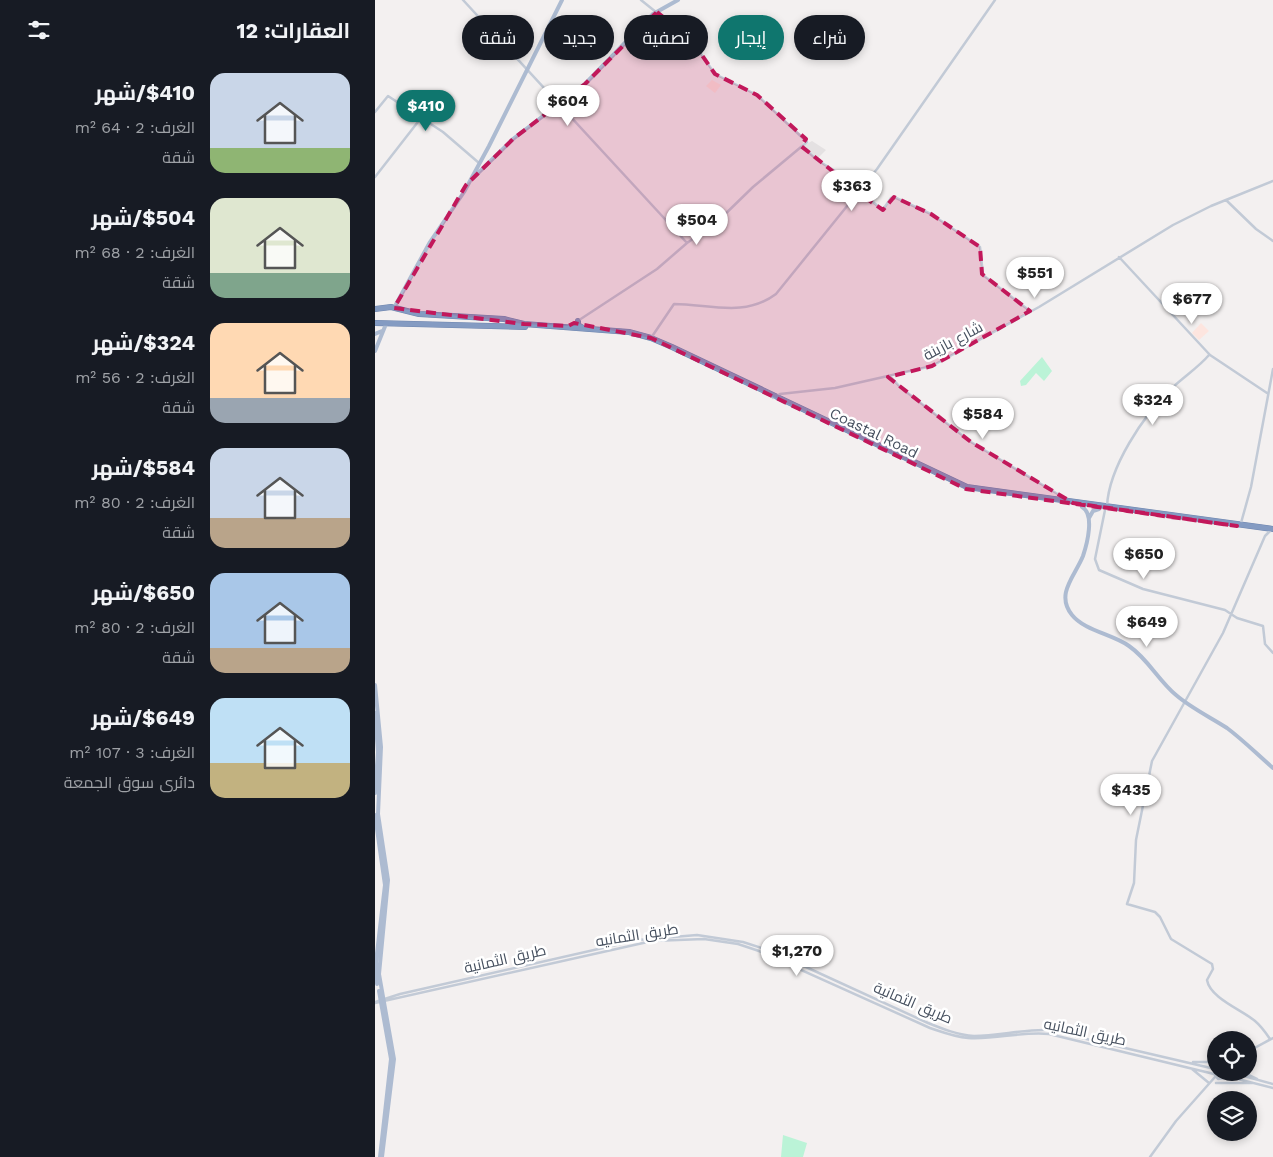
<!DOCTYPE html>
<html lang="ar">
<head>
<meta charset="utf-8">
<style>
	body { margin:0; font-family:"Work Sans",Cairo,sans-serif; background:#20242c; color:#f1f3f6; direction:rtl; height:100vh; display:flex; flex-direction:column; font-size:19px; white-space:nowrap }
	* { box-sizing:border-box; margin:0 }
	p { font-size:16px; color:#9ea1a6 }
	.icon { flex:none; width:28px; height:28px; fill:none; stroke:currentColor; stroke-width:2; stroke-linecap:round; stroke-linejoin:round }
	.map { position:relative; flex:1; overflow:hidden; direction:ltr }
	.details { display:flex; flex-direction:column; background:#171b24; width:375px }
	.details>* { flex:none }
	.hud { position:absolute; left:15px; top:15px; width:475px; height:45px; direction:rtl; display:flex; gap:10px }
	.fabs { position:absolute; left:832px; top:1031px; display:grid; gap:10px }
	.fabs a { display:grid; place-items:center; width:50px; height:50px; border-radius:50%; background:#171b24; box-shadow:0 2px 8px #0003; font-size:25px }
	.price { position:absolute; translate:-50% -42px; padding:0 11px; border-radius:18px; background:#fff; color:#222; font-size:16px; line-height:32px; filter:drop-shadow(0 1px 2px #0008) }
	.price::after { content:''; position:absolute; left:50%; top:30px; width:15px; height:11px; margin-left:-8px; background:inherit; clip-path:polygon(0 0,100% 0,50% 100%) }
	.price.on { background:#0f766e; color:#fff }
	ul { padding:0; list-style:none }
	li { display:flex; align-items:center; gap:15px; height:125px; padding:0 25px }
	li span { display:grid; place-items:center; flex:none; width:140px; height:100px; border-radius:15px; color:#555 }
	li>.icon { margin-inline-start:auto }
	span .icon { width:60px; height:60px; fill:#fffc; stroke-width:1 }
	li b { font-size:21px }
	h2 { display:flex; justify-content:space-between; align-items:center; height:60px; padding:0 25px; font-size:21px }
	.tag { padding:0 18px; border-radius:22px; background:#171b24; box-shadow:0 2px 8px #0003; font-size:18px; line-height:45px }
	.tag.on { background:#0f766e; color:#fff }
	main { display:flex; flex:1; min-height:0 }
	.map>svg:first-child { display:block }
	.education { fill:#e4e1e2 }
	.medical { fill:#fde5df }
	.green { fill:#bbf3d7 }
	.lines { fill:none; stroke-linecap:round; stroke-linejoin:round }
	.highway-casing { stroke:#6f86ae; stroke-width:6 }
	.minor { stroke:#c2cad6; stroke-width:2.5 }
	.major { stroke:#adbbd1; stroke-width:4 }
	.highway { stroke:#849bc2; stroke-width:5 }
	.marked { fill:#c2185b; fill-opacity:0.2; stroke:#c2185b; stroke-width:4; stroke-dasharray:10 6; stroke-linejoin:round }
	.labels { text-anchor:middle; stroke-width:5; stroke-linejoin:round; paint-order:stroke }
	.street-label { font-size:15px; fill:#46505f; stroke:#fff }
</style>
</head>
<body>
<main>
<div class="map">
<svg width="898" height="1157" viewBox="0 0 898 1157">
	<rect width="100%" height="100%" fill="#f3f0f0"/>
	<path class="education" d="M437,141L451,150L442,159L428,146Z"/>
	<path class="medical" d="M337,80L346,85L340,93L331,86Z
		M826,323L834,331L824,340L817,333Z"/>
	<path class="green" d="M667,357L677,371L669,381L661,373L651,385L646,386L645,381Z
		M408,1135L432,1143L428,1157H406Z"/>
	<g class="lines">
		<defs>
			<path id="highway" d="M0,309L16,307L44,314L129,319L149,324L254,332L276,338L297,347L592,487L898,529
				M203,321V325L208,328
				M0,323L150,327"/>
		</defs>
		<use href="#highway" class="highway-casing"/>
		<path class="minor" d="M88,0L312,243
			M0,112L13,96L68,132L104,163
			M427,146L442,160L465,174L505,208H509L516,198L519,197L556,214L605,247L608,275L655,311
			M0,177L46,118
			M851,200L881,229L898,241
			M744,257L835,355L892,393
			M195,326L282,269L312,243L342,222L378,187L432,142L382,95L340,74L317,41L266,0
			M276,338L299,304C334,304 369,318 401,294L502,169L620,0
			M516,377L525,387L596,442L691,499
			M398,398L405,394L460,388L557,366L664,307L798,225L836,206L898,181
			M732,506C734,467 768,416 796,389C808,377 823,368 834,355
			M730,510L720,559L724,570L768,589L850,610L862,618L888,626L890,644L898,653
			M866,523L876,487L898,369
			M895,531L890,536L848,633L777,761L761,840L759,883L752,904L780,912L785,917L796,939L837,964L838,969L832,980C835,998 867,1010 880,1021C886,1026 891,1033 895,1039
			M0,1002L25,994L263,940L322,935L368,942L396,951L553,1023C568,1029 583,1035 599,1036C624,1036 648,1029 673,1030L840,1069
			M0,1003L277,941L329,939L363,944L384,951L555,1028C567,1032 580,1037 593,1038C620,1040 647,1031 674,1034L839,1074
			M874,1051L898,1038
			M818,1062H841
			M841,1068L839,1074L843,1079L849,1078L852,1072
			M817,1069L834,1083
			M854,1072L898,1084
			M867,1072L882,1079
			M851,1076L898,1088
			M841,1083H877
			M775,1157L801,1121L840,1077"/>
		<path class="major" d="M98,178L138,139L210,84L278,14L303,0
			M19,308L55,242L89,192L114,146L187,0
			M0,334L7,331
			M0,351L11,324
			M707,507C720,514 712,544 708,556C700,576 680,594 697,615C710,631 737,634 754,646C773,659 783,680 801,695C816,708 835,717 852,728C868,740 882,754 898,768
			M714,518L718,511L724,509
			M0,685L6,747L3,814L13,880L4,974L19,1059L7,1157
			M0,713L3,752L0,793
			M0,815L10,885L1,962L2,984
			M4,991L16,1059L5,1157"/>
		<use href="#highway" class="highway"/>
	</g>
	<path class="marked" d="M282,12L317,41L340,74L382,95L431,139L426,146L495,201L508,210L519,197L556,214L605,247L607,274L655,311L557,366L513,377L596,442L698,503L862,526L591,489L276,338L199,323L193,326L149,324L19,308L91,185L138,139L210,84Z"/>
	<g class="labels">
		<g class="street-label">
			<text transform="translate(578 341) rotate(-28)" y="5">شارع بازينة</text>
			<text transform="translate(499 433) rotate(26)" y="5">Coastal Road</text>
			<text transform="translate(262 935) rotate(-9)" y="5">طريق الثمانيه</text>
			<text transform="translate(130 959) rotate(-13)" y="5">طريق الثمانية</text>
			<text transform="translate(538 1003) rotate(23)" y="5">طريق الثمانية</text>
			<text transform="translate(710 1032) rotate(12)" y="5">طريق الثمانيه</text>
		</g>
	</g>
</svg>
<div class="fabs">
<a><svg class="icon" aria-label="locate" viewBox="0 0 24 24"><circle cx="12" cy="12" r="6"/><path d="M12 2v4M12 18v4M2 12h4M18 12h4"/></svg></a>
<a><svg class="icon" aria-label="layers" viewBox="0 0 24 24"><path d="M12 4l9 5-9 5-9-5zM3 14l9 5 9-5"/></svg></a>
</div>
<b class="price" style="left:193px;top:127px">$604</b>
<b class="price on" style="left:51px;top:132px">$410</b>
<b class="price" style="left:477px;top:212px">$363</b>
<b class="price" style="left:322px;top:246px">$504</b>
<b class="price" style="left:660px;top:299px">$551</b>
<b class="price" style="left:817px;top:325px">$677</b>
<b class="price" style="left:778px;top:426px">$324</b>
<b class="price" style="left:608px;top:440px">$584</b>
<b class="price" style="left:769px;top:580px">$650</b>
<b class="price" style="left:772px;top:648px">$649</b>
<b class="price" style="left:756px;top:816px">$435</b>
<b class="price" style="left:422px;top:977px">$1,270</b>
<div class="hud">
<a class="tag">شراء</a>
<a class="tag on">إيجار</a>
<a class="tag">تصفية</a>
<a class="tag">جديد</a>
<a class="tag">شقة</a>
</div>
</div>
<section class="details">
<h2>العقارات: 12<svg class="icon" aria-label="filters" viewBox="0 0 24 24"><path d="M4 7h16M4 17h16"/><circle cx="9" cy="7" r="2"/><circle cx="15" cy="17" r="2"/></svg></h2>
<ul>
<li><span style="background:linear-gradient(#c9d6e8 75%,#8fb573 0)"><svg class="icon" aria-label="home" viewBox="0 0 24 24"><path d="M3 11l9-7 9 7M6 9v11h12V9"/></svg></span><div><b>$410/شهر</b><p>الغرف: 2 · 64 m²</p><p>شقة</p></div></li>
<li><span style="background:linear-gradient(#dfe7d0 75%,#7fa58c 0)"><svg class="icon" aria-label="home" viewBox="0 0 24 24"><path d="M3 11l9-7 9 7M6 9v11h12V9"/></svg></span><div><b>$504/شهر</b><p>الغرف: 2 · 68 m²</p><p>شقة</p></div></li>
<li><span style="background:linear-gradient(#ffd9b3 75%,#9aa5b1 0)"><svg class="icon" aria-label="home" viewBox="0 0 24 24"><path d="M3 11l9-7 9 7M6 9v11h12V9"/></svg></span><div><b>$324/شهر</b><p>الغرف: 2 · 56 m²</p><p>شقة</p></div></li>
<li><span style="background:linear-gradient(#c9d6e8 70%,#b9a48a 0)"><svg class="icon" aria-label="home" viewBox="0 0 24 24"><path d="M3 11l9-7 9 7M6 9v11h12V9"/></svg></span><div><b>$584/شهر</b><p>الغرف: 2 · 80 m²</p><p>شقة</p></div></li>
<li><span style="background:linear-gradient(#a9c7e8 75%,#b9a48a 0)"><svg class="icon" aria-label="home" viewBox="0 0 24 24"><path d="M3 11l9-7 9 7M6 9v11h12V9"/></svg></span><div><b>$650/شهر</b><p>الغرف: 2 · 80 m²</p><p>شقة</p></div></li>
<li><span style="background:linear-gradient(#bfe0f5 65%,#c2b280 0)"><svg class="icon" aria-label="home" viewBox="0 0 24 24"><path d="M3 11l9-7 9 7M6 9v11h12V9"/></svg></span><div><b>$649/شهر</b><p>الغرف: 3 · 107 m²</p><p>دائرى سوق الجمعة</p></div></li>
</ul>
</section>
</main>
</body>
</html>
